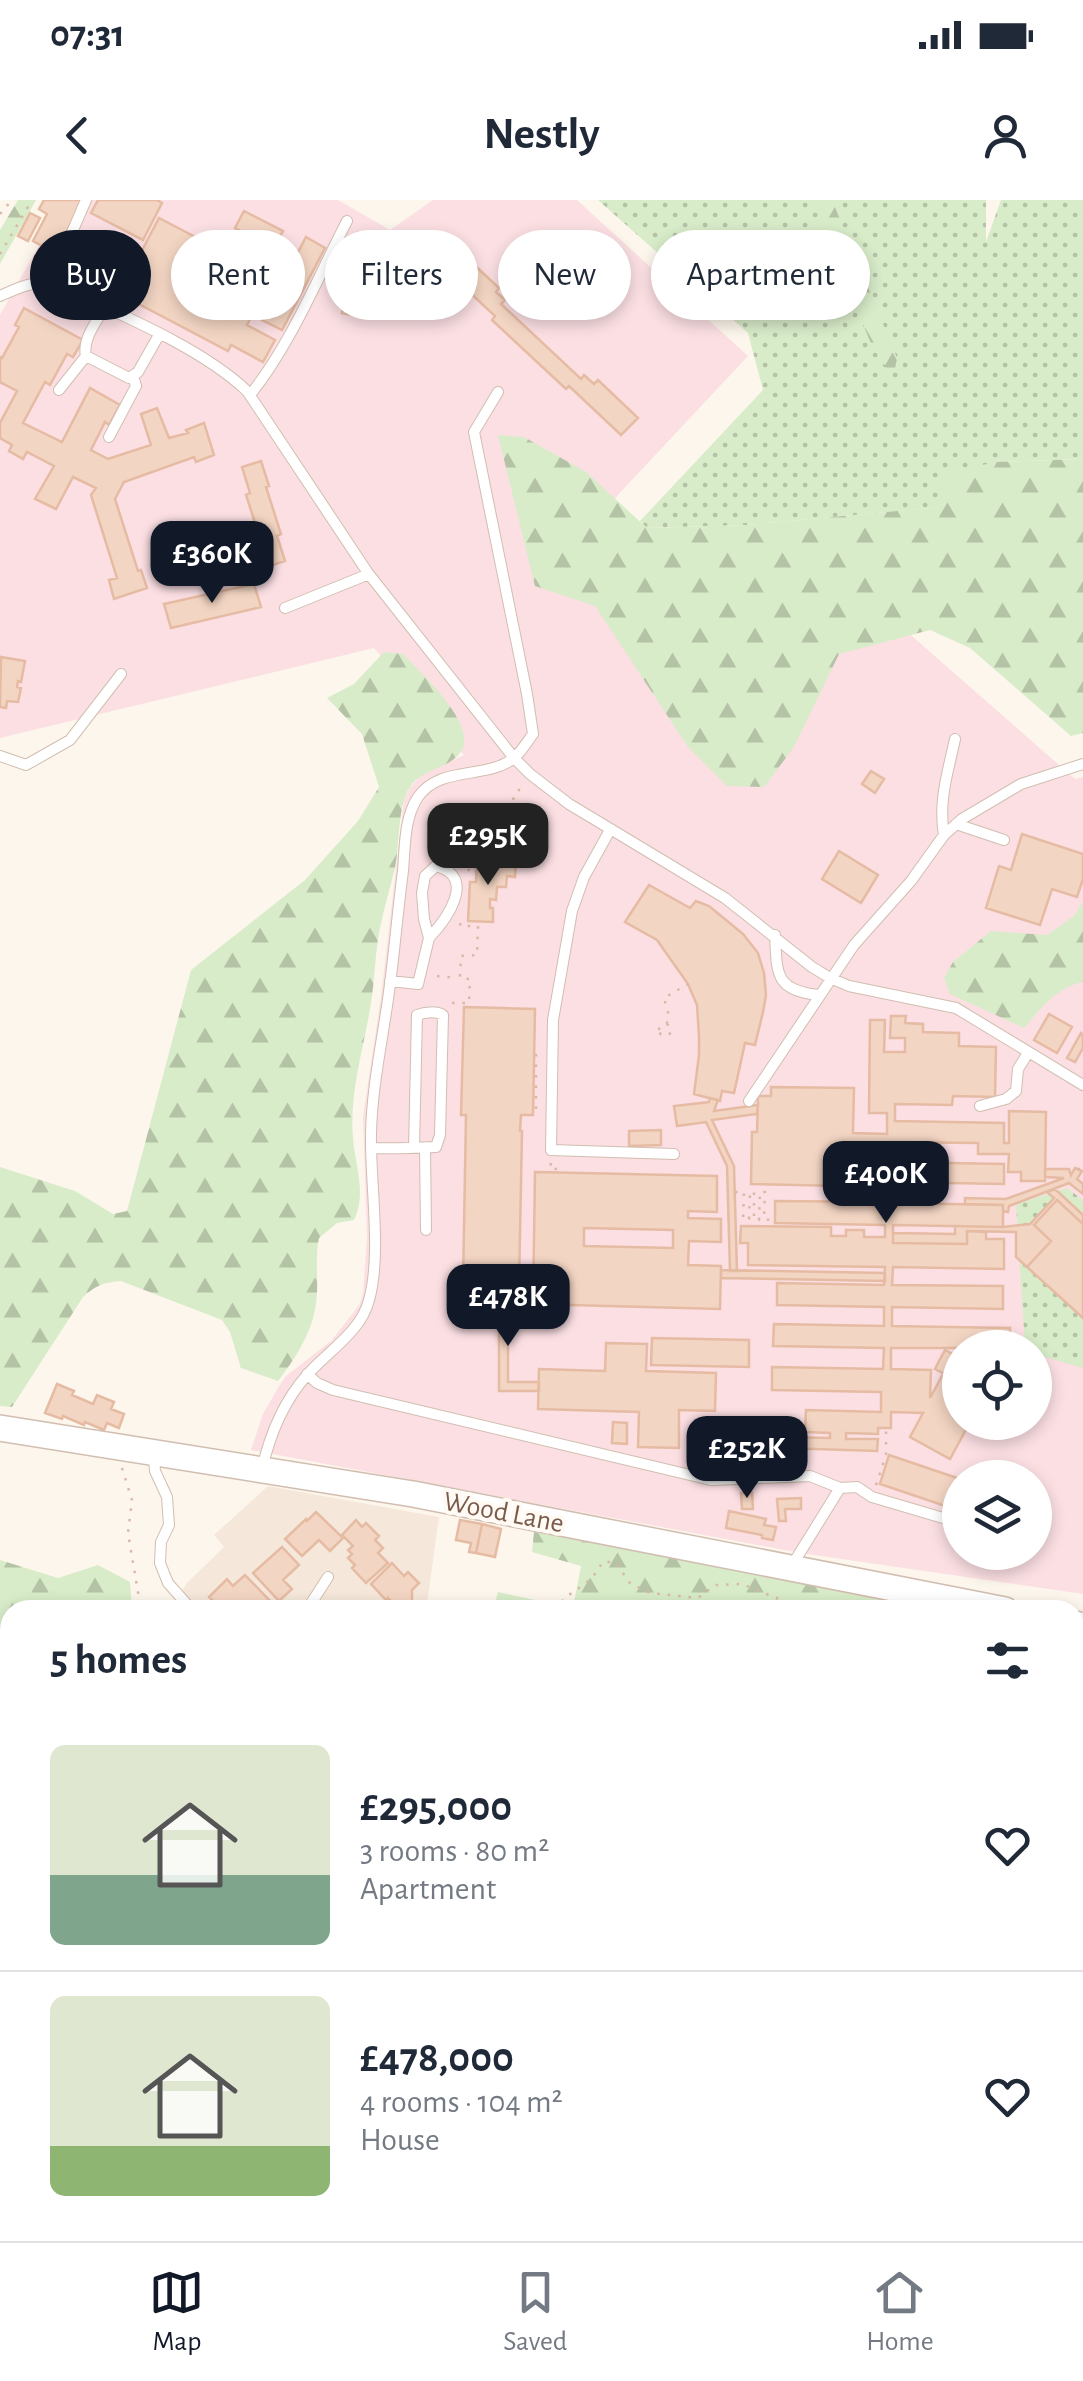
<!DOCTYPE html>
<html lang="en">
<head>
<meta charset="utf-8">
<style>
	body { margin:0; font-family:"Alegreya Sans",sans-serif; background:#f2f2f3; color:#1f2937; height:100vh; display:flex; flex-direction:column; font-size:38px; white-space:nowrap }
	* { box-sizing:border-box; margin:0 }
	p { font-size:32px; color:#747a83 }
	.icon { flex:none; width:55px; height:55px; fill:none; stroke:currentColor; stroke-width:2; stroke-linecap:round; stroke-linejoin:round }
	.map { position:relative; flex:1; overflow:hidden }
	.side { position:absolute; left:0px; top:1400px; width:1085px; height:642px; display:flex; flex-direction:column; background:#fff; border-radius:30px 30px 0 0; box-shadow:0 5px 15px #0003 }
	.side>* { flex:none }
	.top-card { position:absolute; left:30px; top:30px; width:1025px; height:90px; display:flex; gap:20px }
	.tools { position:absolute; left:942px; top:1130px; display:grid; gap:20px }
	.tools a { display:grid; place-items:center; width:110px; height:110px; border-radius:50%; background:#fff; box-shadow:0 5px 15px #0003; font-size:50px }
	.price { position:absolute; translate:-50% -85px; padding:0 22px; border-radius:20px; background:#111827; color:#fff; font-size:32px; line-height:65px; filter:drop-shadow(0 2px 5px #0008) }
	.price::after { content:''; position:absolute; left:50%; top:60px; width:30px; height:22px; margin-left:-15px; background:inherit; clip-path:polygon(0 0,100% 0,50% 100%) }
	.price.on { background:#222; color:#fff }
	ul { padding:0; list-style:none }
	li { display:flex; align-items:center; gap:30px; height:250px; padding:0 50px }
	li+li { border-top:2px solid #e0e1e3 }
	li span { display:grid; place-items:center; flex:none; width:280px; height:200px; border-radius:15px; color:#555 }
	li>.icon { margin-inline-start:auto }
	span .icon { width:120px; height:120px; fill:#fffc; stroke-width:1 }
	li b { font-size:42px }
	h2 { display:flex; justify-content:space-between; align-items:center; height:120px; padding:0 50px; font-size:42px }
	.pill { padding:0 35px; border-radius:45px; background:#fff; box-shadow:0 5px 15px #0003; font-size:35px; line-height:90px }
	.pill.on { background:#111827; color:#fff }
	.status { display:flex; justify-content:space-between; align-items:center; height:70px; padding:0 50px; background:#fff; direction:ltr }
	.status svg { height:28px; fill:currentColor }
	header { display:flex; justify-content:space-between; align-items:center; height:130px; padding:0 50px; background:#fff; font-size:45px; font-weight:700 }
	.tab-bar { display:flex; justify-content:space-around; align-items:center; height:140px; border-top:2px solid #e0e1e3; background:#fff; font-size:28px; color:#747a83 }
	.tab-bar a { display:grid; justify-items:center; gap:5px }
	.tab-bar .on { color:#111827 }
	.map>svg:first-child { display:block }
	.residential { fill:#f5e8da }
	.medical { fill:#fbdfe3; fill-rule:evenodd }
	.green { fill:url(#green-dots) }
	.forest { fill:url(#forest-firs) }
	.building { fill:#f3d5c3; stroke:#e6bba3; stroke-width:2.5; fill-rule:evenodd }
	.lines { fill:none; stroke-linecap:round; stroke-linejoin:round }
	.service-casing { stroke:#d1beb0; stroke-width:12 }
	.tertiary-casing { stroke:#d1beb0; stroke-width:28 }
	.path { stroke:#d9b8a5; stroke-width:2.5; stroke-dasharray:2.5 8; stroke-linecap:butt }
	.service { stroke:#fff; stroke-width:10 }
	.tertiary { stroke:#fff; stroke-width:25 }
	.labels { text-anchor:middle; stroke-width:8; stroke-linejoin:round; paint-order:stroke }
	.street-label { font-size:28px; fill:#7a5c4d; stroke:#fffaf3 }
</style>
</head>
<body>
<div class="status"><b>07:31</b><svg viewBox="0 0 49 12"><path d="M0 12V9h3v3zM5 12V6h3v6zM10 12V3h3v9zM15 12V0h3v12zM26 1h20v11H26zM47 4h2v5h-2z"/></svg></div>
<header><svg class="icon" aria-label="back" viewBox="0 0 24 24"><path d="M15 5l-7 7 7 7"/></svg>Nestly<svg class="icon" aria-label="person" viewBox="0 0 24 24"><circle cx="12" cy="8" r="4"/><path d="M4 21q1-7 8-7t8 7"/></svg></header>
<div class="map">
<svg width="1083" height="2041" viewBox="0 0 1083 2041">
	<defs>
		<pattern id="green-dots" width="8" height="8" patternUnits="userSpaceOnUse" patternTransform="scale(2.5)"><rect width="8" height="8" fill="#d8ecc9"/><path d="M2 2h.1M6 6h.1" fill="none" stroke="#b4c2a5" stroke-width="1.8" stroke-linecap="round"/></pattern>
		<pattern id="forest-firs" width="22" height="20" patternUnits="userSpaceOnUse" patternTransform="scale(2.5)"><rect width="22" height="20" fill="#d8ecc9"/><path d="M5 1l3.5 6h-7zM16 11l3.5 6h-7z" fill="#b4c2a5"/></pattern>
	</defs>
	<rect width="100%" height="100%" fill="#fdf6ec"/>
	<path class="residential" d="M268,1286L439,1317L427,1404L433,1410H169L187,1383L224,1347L214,1335Z"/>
	<path class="medical" d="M64,0H338L390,30L433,0H577L748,156L542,376L905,430L1075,579L1083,577V1394L800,1353L251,1250L263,1214L279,1186L286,1176L331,1141L360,1104L363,1093L367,1038L363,917L381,797L404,600L410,587L422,575L464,555L374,448L0,538V115ZM960,1148H1035V1222H960ZM960,1278H1035V1352H960Z"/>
	<path class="green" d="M598,0H986V42L1001,0H1083V259L996,262L941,307L747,325L647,328L640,321L763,190L748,133Z
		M1067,988L1083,1000V1168L1035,1154V1148L1025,1147L1016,1004Z
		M0,1435L10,1439V2032L472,2033L470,2041H0Z"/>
	<path class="forest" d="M18,0H36L0,64V30Z
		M812,0H832L897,158L895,169H887L872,146Z
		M498,235L524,237L586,272L647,328L747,325L940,307L942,274L996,262L1083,259V533L1071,536L970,448L930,430L839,454L794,547L764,587L727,586L688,547L595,406L535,386Z
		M384,452L403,454C420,472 481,527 460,553C448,569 422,569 410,587C397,606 400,645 395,668C390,688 384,708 380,728C375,752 375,778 371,803C364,848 349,892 353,938C355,965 367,994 354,1020L337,1023L319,1038C314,1061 320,1087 315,1110C310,1136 294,1160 278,1181L241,1168L230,1132L222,1120L121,1081C104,1082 95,1086 83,1097L12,1207L0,1206V967L75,991L113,1014L127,1011L191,770L305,680L358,621L379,587L362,534L327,498L354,484Z
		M1083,701V782C1056,788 1041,808 1024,828L950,794L944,778L953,762L991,731L1047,735L1074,716Z
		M534,1332L944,1410H493L498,1392L573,1408L581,1366L532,1352Z
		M0,1360L58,1378L98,1365L130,1382L132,1410H10V1438L0,1435Z
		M1075,1435L1083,1436V2041H470L472,2032H1075Z"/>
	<path class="building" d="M44,0H84L55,53L33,41L47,14L39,9Z
		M98,0H157L162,3L143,40L91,13Z
		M244,11L283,31L274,49L235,28Z
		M30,13L40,18L28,41L18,36Z
		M159,18L272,77L247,125L275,140L263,162L231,145L228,151L118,93L121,88L67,60L79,37L134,66Z
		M358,33L377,37L361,117L342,113Z
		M306,37L325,48L282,130L262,120Z
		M470,61L499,88L496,92L505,100L501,104L581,179L584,175L594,184L598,180L638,218L621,235L569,186L566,189L492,120L495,116L454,78Z
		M581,79L596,92L578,111L563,97Z
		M24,108L83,140L73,157L67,154L50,185L45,182L23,223L62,242L90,188L120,205L109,225L105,222L91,250L108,259L151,245L141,214L157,208L169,238L188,233L186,230L204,223L214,255L196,262L194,257L124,282L115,299L138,371L141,370L147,388L114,399L109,380L117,378L91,295L96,288L73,277L56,309L35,299L54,266L27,252L23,259L9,251L12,245L0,238V223L17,191L0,182V157L2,158L19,127L15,125Z
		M261,261L269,286L266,287L281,334L277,336L285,361L264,368L256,342L261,341L246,295L250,293L242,267Z
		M254,384L261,407L171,428L164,404Z
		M1,457L25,461L21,482L18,481L17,487L21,488L18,502L7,501L6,508L0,507Z
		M871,571L884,579L875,593L862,584Z
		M1022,634L1083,654V679L1077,697L1052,689L1040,725L986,708L999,666L1011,670Z
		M839,651L878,675L861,703L822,679Z
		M477,660L516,663L515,677L507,676L506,687H497L496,700L490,699V708H493V722L468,721L470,682H476Z
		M649,685L690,708L696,701L709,706L743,734L758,753L764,773L766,795L763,812L755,845L745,843L734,893L722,891L720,901L694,894L699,855V836L697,805L688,784L657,740L625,722Z
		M464,807L535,809L533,915H521L520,931H522L519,1086L463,1084L466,915H461Z
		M1049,814L1072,827L1057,853L1034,840Z
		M891,816H906L905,823L923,824V832L959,833V846L996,847L995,897L953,896L952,905L895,904V921L1004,923V943H1009V911L1046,912L1045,981H1021V972H1008L1009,954H978V943L894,942V962L1004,964V984L894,982V1003L1003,1005V1027L893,1025V1043L967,1044V1031L986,1032V1039H1004V1069L893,1067L892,1085L1003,1086V1109L892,1107V1126L1010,1128V1148H891V1169L931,1170L930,1198L942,1176L960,1185V1222H970L950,1259L910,1237L923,1213L891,1212V1228H878V1234L846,1233V1239H878L877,1251L783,1248L784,1237L830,1238V1233L805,1232L806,1210L881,1212V1192L772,1190V1167L883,1169L884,1148L773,1146L774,1124L884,1126V1107L777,1105V1083L884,1085L885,1067L748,1065V1043H740L741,1026L831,1027V1036H846V1030H864V1037H885V1025L775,1023V1001L886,1002V987L751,984L752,932H757L758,896H771V887L854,888L853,933L887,934V913H869L870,820H885L884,852H905V838H890Z
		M1081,833L1083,835V848L1075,862L1067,858Z
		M710,898L718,900L714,911L758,905L757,914L712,920L734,966L737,1071H730L727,966L706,922L677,926L674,906L709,902Z
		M661,930V945L629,946V931Z
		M1075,968L1082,971L1077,979L1083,984V994L1069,983L1009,1006L1008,1012L1003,1011V1005L965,1004V998L1006,999L1064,978L1045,977V969H1069L1071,975Z
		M535,972L717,976V1012L688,1011V1018L721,1019V1042L689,1041L688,1065L721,1066L720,1109L533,1104ZM584,1028L673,1030V1048L584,1046Z
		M1055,989L1083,1015V1024L1057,1000L1034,1025L1051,1041L1027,1067L1016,1057V1032L967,1031V1044L893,1043V1033L955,1034V1026L1003,1027L1030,1024L1054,998L1047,992Z
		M1057,1000L1083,1024V1118L1027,1067L1051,1041L1034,1025Z
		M721,1070L885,1073V1081L721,1078Z
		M499,1085H508V1182H539V1191H499Z
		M652,1138L749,1140V1167L651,1165Z
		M606,1143L647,1144L646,1171L716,1173L715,1211L679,1210V1248L638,1247L639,1212L538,1209L539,1169L605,1171Z
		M945,1150L960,1158V1182L935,1169Z
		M57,1184L74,1191L72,1195L93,1204L97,1195L114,1202L111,1209L124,1214L119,1228L107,1223L104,1230L85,1222L84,1225L63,1216L62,1219L45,1213Z
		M613,1222L627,1223V1244L612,1243Z
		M889,1255L960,1279V1311L880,1284Z
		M752,1292L753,1309H742L741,1293Z
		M801,1298V1309H785L786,1321H779L777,1299Z
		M729,1311L766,1319L764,1325L776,1327L773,1340L762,1338V1335L726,1328Z
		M316,1312L343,1338L330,1351L319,1340L302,1356L285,1339L306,1319L307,1321Z
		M356,1320L362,1327L366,1323L379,1336L375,1340L383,1348L378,1353L388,1363L366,1383L352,1368L355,1365L348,1358L352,1354L348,1350L353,1346L342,1335Z
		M460,1320L482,1324L476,1353L469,1352L471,1343L456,1340Z
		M482,1324L501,1329L495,1357L476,1353Z
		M282,1347L299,1365L283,1380L292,1389L279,1401L253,1373Z
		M392,1363L404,1376L408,1372L419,1383L412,1390V1410H393L392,1402L388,1398L386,1400L371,1384Z
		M245,1375L274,1405L269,1410H253L248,1405L243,1410H222L209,1397L227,1379L233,1386Z"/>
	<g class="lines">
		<defs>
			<path id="service" d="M50,83L86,0
				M0,96C16,89 33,80 51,84C63,87 76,94 87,99C138,122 207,153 247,191L368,373L514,558L530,574L569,604L725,698L812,767L830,778L849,786L956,808L1083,885
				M105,107C97,121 82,139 86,156L129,178L138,172L159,135
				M59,190L86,156
				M250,195C291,144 317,79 347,21
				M109,237L136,186L133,176
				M285,408L369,374
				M0,556L26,565L70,540L121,474
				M956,624L1004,640
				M610,630L584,677L572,711L553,820L551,950L674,954
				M944,635C938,601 948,572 955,539
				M775,735C777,775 775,790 819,795
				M390,781L418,784L429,738L424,719L422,693L425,676L436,666C478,677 446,720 429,738
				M749,901L854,745L911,681L944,635L962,619L1021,584L1083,564
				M980,906L1006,899L1016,891L1018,869L1028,853
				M371,948C392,949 414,948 436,947L440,935L443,815C436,811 425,812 417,815L414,948
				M425,948L426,1030
				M307,1174L317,1183L333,1190L711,1280L810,1276L840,1288L857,1287L872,1297L960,1323
				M154,1256L155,1271L167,1297L169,1325L161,1342L160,1363L168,1383L192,1410
				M262,1269C270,1234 283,1202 307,1175C328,1151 361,1132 369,1100C382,1054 370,983 371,934C372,883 384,834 390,784C395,746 398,708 403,671C405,647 404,618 418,597C440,565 486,580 514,558C521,552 527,542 533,534L527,494L474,232L498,192
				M711,1280L713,1234
				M791,1367L840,1288
				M310,1405L328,1377
				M298,1410L310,1405L320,1410"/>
			<path id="tertiary" d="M0,1228L413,1294L1005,1410
				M1075,1424L1083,1426"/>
		</defs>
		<use href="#service" class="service-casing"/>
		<use href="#tertiary" class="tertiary-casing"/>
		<path class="path" d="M0,14L12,0
			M0,54L32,0
			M468,671L522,585
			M437,776L458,778
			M452,803H469L470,779L460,778L461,756L477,755L478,726H460L461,718
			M667,824L668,812L664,798L688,784
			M659 830a6 6 0 1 1 12 0a6 6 0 1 1-12 0Z
			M535,855H536V914
			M551,963L550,969H559L558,973
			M1078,970L1083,961
			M735,992H744L743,1019H749L750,992H754V1019L759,1020L760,992H765L764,1019L770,1020
			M122,1268L132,1300L128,1333L141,1410
			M876,1285L886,1255V1228
			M555,1410C568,1389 592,1387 602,1362H615L630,1383L650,1393L698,1398L715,1385L742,1384L806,1410
			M1075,1522L1083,1526
			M0,1546L10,1564
			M0,2025L10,2018
			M195,2032L199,2041
			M536,2041L542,2032"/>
		<use href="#service" class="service"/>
		<use href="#tertiary" class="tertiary"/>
	</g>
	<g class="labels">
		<g class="street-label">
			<text transform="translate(504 1311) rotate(11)" y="10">Wood Lane</text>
		</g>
	</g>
</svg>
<div class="tools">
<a><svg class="icon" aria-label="locate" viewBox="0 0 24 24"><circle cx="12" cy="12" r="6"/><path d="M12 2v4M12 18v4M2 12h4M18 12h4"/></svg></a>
<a><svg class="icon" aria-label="layers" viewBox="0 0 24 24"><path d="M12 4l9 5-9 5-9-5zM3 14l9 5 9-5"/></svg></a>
</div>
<b class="price" style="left:212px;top:406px">£360K</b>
<b class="price on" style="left:488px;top:688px">£295K</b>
<b class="price" style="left:886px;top:1026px">£400K</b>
<b class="price" style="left:508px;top:1149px">£478K</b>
<b class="price" style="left:747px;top:1301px">£252K</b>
<div class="top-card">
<a class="pill on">Buy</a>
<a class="pill">Rent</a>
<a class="pill">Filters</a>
<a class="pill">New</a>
<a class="pill">Apartment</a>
</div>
<section class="side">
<h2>5 homes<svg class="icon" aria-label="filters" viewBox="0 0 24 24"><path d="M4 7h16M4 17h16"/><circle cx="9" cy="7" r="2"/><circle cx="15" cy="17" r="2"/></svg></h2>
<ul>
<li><span style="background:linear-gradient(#dfe7d0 65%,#7fa58c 0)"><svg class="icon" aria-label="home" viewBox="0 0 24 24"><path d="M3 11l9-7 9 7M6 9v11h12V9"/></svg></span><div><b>£295,000</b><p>3 rooms · 80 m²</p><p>Apartment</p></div><svg class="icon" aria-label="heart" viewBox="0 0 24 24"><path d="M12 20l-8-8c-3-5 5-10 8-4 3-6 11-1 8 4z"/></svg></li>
<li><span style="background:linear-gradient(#dfe7d0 75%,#8fb573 0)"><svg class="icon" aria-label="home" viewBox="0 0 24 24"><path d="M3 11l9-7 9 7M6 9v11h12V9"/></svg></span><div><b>£478,000</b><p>4 rooms · 104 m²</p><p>House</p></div><svg class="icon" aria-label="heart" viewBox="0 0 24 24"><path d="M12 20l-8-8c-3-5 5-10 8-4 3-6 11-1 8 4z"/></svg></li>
</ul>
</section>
</div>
<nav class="tab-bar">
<a class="on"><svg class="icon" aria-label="map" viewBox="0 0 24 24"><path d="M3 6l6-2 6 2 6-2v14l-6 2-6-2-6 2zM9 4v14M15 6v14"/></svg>Map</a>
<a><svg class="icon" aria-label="saved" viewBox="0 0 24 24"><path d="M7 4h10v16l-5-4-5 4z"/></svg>Saved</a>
<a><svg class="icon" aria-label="home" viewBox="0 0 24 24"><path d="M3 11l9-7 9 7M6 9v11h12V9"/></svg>Home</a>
</nav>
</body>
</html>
